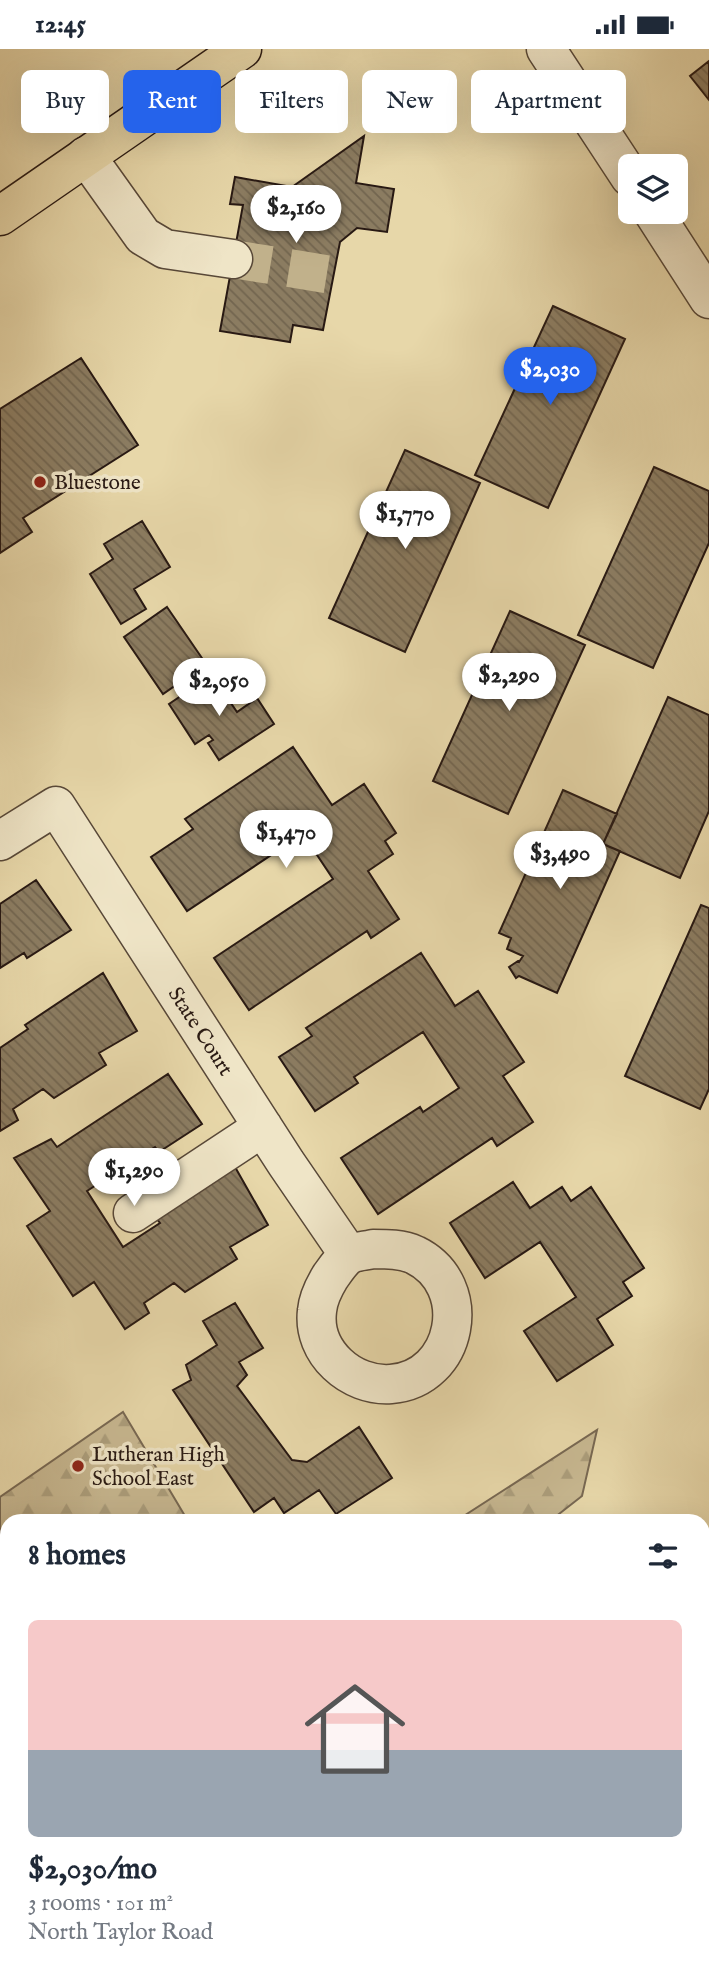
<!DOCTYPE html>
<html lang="en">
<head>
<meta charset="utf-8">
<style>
	body { margin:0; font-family:"IM FELL English",serif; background:#f2f2f3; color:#1f2937; height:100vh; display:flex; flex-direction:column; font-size:26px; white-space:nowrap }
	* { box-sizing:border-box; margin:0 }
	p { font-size:23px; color:#747a83 }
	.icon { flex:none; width:38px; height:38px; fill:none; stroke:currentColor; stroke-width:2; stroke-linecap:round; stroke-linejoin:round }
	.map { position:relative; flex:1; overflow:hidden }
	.drawer { position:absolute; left:0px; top:1465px; width:710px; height:471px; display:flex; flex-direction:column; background:#fff; border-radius:21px 21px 0 0; box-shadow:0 7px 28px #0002 }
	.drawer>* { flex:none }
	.guide { position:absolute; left:21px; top:21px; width:668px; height:63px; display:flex; gap:14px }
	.controls { position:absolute; left:618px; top:105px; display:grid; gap:14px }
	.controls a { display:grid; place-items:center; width:70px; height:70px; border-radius:10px; background:#fff; box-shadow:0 7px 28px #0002; font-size:35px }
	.price { position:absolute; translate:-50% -60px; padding:0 16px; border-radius:24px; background:#fff; color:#222; font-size:23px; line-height:46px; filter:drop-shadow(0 2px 4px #0008) }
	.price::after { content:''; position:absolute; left:50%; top:42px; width:21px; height:16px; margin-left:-10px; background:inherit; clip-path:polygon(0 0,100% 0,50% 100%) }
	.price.selected { background:#2563eb; color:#fff }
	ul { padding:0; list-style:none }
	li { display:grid; align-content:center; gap:14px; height:371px; padding:0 28px }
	li span { display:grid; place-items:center; height:217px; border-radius:10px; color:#555 }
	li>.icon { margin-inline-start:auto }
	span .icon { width:126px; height:126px; fill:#fffc; stroke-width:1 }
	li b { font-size:30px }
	h2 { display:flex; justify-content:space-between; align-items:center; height:84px; padding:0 28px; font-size:30px }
	.pill { padding:0 24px; border-radius:10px; background:#fff; box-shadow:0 7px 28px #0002; font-size:24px; line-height:63px }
	.pill.selected { background:#2563eb; color:#fff }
	.status { display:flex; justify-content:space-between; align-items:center; height:49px; padding:0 35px; background:#fff; direction:ltr }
	.status svg { height:19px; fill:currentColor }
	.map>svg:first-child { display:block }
	.forest { fill:url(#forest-firs); stroke:#786852; stroke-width:2 }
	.building { fill:url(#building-back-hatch); stroke:#281913; stroke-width:2 }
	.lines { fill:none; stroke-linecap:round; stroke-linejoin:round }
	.minor-tunnel { stroke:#c1b18b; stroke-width:38; stroke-dasharray:38 19; stroke-linecap:butt }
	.minor-casing { stroke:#584838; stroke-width:41 }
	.major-casing { stroke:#281913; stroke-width:41 }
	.minor { stroke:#efe5c7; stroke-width:38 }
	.major { stroke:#e7d7a9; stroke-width:38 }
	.poi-dot { fill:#8f2418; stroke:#efe5c7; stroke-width:2.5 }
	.labels { text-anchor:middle; stroke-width:7; stroke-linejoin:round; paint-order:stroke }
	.poi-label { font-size:21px; fill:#281913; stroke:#efe5c7; text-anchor:start }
	.street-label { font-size:21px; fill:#281913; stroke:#efe5c7 }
</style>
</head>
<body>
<div class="status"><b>12:45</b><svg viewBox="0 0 49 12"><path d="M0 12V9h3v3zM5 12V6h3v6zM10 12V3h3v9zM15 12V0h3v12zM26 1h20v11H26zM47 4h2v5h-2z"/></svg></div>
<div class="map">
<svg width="709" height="1934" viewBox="0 0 709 1934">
	<defs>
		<pattern id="forest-firs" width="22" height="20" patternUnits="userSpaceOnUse" patternTransform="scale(1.75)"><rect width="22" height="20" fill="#c7b790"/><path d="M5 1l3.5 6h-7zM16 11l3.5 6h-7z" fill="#ab9d7b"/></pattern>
		<pattern id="building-back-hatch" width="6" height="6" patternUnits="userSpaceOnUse" patternTransform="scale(1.75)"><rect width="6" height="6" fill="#8b7c61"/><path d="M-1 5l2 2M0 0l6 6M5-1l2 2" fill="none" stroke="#72654f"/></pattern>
	</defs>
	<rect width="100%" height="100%" fill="#e7d7a9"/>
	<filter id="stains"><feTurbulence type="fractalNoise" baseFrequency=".00286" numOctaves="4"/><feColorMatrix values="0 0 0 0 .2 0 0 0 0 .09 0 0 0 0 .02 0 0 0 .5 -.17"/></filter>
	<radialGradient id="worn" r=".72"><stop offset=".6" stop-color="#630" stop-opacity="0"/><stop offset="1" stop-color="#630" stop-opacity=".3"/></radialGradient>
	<path class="forest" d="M123,1363L188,1472H7V1928L239,1929L227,1934H0V1448Z
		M597,1381L582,1447L550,1472H456Z"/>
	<path class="building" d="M709,12V51L690,27Z
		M364,87L356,134L394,140L387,183L357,179L340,193L323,281L293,276L290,293L220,282L243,156L230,155L235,128L292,138Z
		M553,257L625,290L548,459L475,426Z
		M81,309L138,396L23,469L32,483L0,504V360Z
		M405,401L480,434L405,603L329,569Z
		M654,418L709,442V494L653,619L578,586Z
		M142,472L170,518L134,540L146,560L121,575L90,525L113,510L104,495Z
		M167,558L206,615L163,645L124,588Z
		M510,562L585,596L508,765L433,732Z
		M212,626L237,663L257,649L274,675L219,711L208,694L213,691L209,686L195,695L169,655Z
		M668,648L709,666V762L680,829L603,795Z
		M293,698L332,756L364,735L396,784L385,792L393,805L368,822L399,870L371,889L367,882L249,961L214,909L333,830L303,785L187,862L151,808L193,780L185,770Z
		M563,741L617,765L603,795L620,802L557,944L519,927L516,929L509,918L518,912L519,913L523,907L507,900L511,889L499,884Z
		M36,831L71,881L27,909L24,904L0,919V855Z
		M701,856L709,859V1040L700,1060L625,1027Z
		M421,904L455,957L478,942L524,1013L503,1027L533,1073L497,1097L492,1089L378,1165L341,1109L420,1058L423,1063L459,1039L423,983L354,1028L358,1034L315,1062L279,1008L312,987L306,979Z
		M103,924L137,982L99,1004L106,1016L54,1049L43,1040L13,1060L18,1071L0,1082V999L28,980L25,976Z
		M168,1025L202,1075L159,1103L155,1098L87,1142L123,1198L160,1174L156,1169L235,1118L268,1176L230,1198L237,1210L185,1243L174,1234L144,1254L149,1264L125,1280L94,1233L73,1247L27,1177L50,1162L14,1109L51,1090L57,1098Z
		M513,1133L530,1159L562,1138L571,1152L591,1138L644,1219L623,1233L632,1247L597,1270L613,1296L557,1332L524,1282L576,1248L540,1193L485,1229L450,1174Z
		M235,1254L263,1299L239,1313L247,1326L237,1337L292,1411L307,1413L359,1378L392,1429L336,1465L319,1441L284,1464L274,1449L254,1463L173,1341L191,1331L186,1316L217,1296L203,1272Z"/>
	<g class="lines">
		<path class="minor-tunnel" d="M233,210L332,226"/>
		<defs>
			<path id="minor" d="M546,0L630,128
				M86,107L143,187L165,200L233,210
				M653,163L709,250
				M0,792L56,757L286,1114L349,1206
				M133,1164L263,1078
				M373,1200C387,1200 402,1200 415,1206C476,1236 458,1330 391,1335C351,1338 312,1303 317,1262C318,1249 324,1238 330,1228C335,1221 341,1212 347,1207C354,1202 366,1202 373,1200Z
				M704,1691L709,1717
				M704,1786L709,1761
				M554,1934L562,1928"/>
			<path id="major" d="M0,167L242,0"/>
		</defs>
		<use href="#minor" class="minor-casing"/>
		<use href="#major" class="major-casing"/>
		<use href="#minor" class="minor"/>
		<use href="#major" class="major"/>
	</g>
	<g class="poi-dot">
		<circle cx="40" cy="433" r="7"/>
		<circle cx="78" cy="1417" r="7"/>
	</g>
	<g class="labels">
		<g class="poi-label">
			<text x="54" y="440">Bluestone</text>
			<text x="92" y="1412">Lutheran High<tspan x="92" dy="24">School East</tspan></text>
		</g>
		<g class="street-label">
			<text transform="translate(201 982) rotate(57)" y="7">State Court</text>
		</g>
	</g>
	<rect width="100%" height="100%" filter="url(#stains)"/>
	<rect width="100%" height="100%" fill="url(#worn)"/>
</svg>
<div class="controls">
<a><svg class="icon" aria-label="layers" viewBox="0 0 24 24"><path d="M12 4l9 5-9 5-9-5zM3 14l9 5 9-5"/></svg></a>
</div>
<b class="price" style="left:296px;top:196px">$2,160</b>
<b class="price selected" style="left:550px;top:358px">$2,030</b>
<b class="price" style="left:405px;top:502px">$1,770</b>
<b class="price" style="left:509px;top:664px">$2,290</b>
<b class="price" style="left:219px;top:669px">$2,050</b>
<b class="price" style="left:286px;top:821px">$1,470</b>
<b class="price" style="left:560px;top:842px">$3,490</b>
<b class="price" style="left:134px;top:1159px">$1,290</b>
<div class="guide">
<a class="pill">Buy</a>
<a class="pill selected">Rent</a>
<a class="pill">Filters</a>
<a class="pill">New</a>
<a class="pill">Apartment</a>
</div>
<section class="drawer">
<h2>8 homes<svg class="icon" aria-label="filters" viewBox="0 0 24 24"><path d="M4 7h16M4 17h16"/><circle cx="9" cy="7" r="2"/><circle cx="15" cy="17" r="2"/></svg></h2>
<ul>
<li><span style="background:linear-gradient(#f6c9c9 60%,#9aa5b1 0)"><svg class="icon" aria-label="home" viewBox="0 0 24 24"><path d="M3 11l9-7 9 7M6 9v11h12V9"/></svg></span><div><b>$2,030/mo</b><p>3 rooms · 101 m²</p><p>North Taylor Road</p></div></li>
</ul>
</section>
</div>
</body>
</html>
